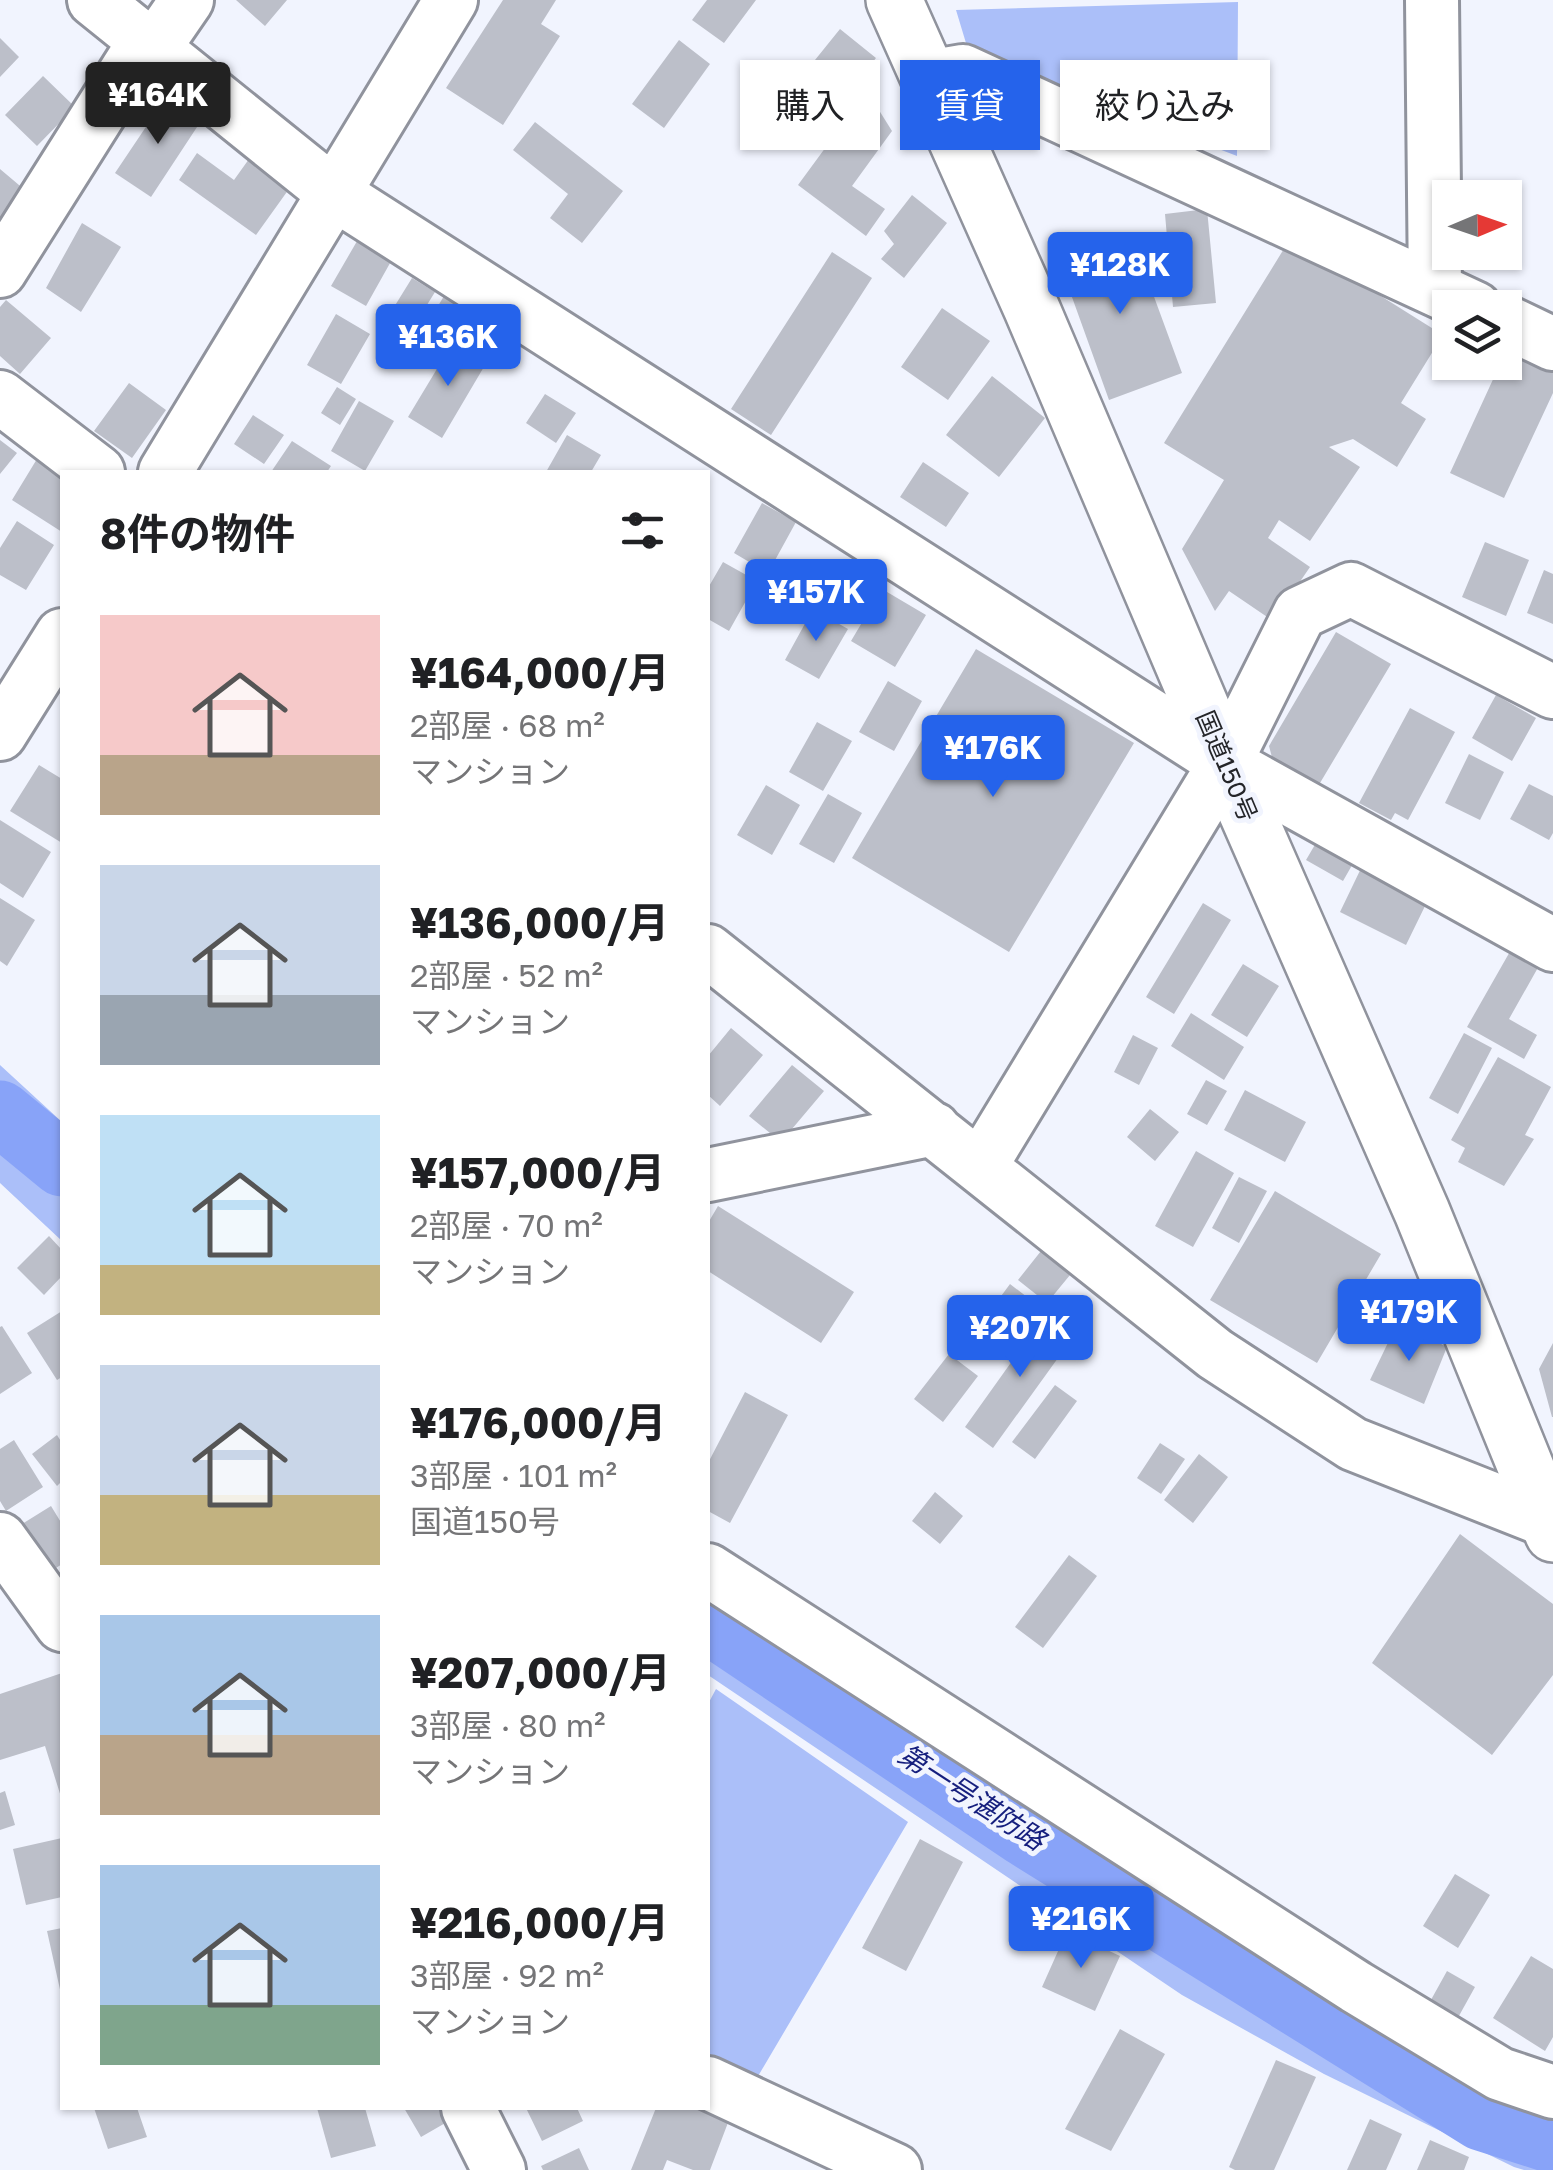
<!DOCTYPE html>
<html lang="ja">
<head>
<meta charset="utf-8">
<style>
	body { margin:0; font-family:"Golos Text","Noto Sans JP",sans-serif; background:#f2f2f2; color:#202124; height:100vh; display:flex; flex-direction:column; font-size:38px; white-space:nowrap }
	* { box-sizing:border-box; margin:0 }
	p { font-size:32px; color:#757577 }
	.icon { flex:none; width:55px; height:55px; fill:none; stroke:currentColor; stroke-width:2; stroke-linecap:round; stroke-linejoin:round }
	.map { position:relative; flex:1; overflow:hidden }
	.drawer { position:absolute; left:60px; top:470px; width:650px; height:1640px; display:flex; flex-direction:column; background:#fff; border-radius:0px; box-shadow:0 2px 8px #0004 }
	.drawer>* { flex:none }
	.hud { position:absolute; left:740px; top:60px; width:662px; height:90px; display:flex; gap:20px }
	.needle { width:65px; rotate:88deg }
	.tools { position:absolute; left:1432px; top:180px; display:grid; gap:20px }
	.tools a { display:grid; place-items:center; width:90px; height:90px; border-radius:0px; background:#fff; box-shadow:0 2px 8px #0004; font-size:50px }
	.price { position:absolute; translate:-50% -85px; padding:0 22px; border-radius:10px; background:#2563eb; color:#fff; font-size:32px; line-height:65px; filter:drop-shadow(0 2px 5px #0008) }
	.price::after { content:''; position:absolute; left:50%; top:60px; width:30px; height:22px; margin-left:-15px; background:inherit; clip-path:polygon(0 0,100% 0,50% 100%) }
	.price.active { background:#222; color:#fff }
	ul { padding:0; list-style:none }
	li { display:flex; align-items:center; gap:30px; height:250px; padding:0 40px }
	li span { display:grid; place-items:center; flex:none; width:280px; height:200px; border-radius:0px; color:#555 }
	li>.icon { margin-inline-start:auto }
	span .icon { width:120px; height:120px; fill:#fffc; stroke-width:1 }
	li b { font-size:42px }
	h2 { display:flex; justify-content:space-between; align-items:center; height:120px; padding:0 40px; font-size:42px }
	.tag { padding:0 35px; border-radius:0px; background:#fff; box-shadow:0 2px 8px #0004; font-size:35px; line-height:90px }
	.tag.active { background:#2563eb; color:#fff }
	.map>svg:first-child { display:block }
	.green { fill:#abbff9 }
	.lines { fill:none; stroke-linecap:round; stroke-linejoin:round }
	.river { stroke:#88a3f8; stroke-width:65 }
	.building { fill:#bcbfc9 }
	.minor-casing { stroke:#90939d; stroke-width:58 }
	.highway-casing { stroke:#90939d; stroke-width:60 }
	.minor { stroke:#fff; stroke-width:52 }
	.highway { stroke:#fff; stroke-width:55 }
	.labels { text-anchor:middle; stroke-width:10; stroke-linejoin:round; paint-order:stroke }
	.street-label { font-size:25px; fill:#242529; stroke:#f1f4fe }
	.water-label { font-size:28px; font-style:italic; fill:#161f7e; stroke:#f1f4fe }
</style>
</head>
<body>
<div class="map">
<svg width="1553" height="2170" viewBox="0 0 1553 2170">
	<rect width="100%" height="100%" fill="#f1f4fe"/>
	<path class="green" d="M1238,2L1237,156L969,53L956,10Z
		M0,1065L62,1122V1241L0,1183Z
		M708,1569L1553,2092V2170H1524L1514,2167L1324,2074L1182,1995L708,1675Z
		M716,1689L908,1822L744,2100L708,2079V1704Z"/>
	<g class="lines">
		<path class="river" d="M0,1113L62,1164
			M708,1621L1025,1834L1481,2118L1553,2141"/>
	</g>
	<path class="building" d="M236,0H287L265,26Z
		M503,0H556L541,24L560,36L503,125L446,88Z
		M707,0H756L724,43L692,20Z
		M840,29L876,58L831,115L794,86Z
		M0,38L19,57L0,77Z
		M679,40L710,64L664,128L632,104Z
		M43,76L75,107L37,146L5,115Z
		M867,91L892,131L852,186L885,209L866,236L798,185Z
		M166,97L201,121L151,197L115,173Z
		M535,122L623,191L582,243L550,218L568,194L513,150Z
		M254,152L294,182L256,235L179,180L197,153L234,180Z
		M0,169L32,196L0,226Z
		M912,195L947,223L904,278L881,259L894,244L884,231Z
		M1207,209L1216,303L1173,307L1165,214Z
		M82,223L121,247L81,312L46,288Z
		M1131,234L1182,373L1109,400L1059,261Z
		M360,236L394,256L366,306L331,286Z
		M1290,239L1443,335L1401,403L1426,419L1397,467L1353,439L1329,447L1360,467L1310,541L1279,520L1268,538L1310,567L1273,621L1229,591L1215,611L1182,549L1224,480L1164,443Z
		M832,252L872,278L771,435L731,409Z
		M412,278L435,292L409,334L386,320Z
		M447,291L494,319L477,349L429,321Z
		M6,300L51,338L20,374L0,356V307Z
		M942,308L990,341L948,400L901,367Z
		M336,314L370,334L341,384L307,365Z
		M455,339L488,360L442,438L408,417Z
		M1507,351L1553,372V393L1504,498L1450,473L1501,362H1505Z
		M992,376L1045,418L999,477L946,435Z
		M129,383L166,410L132,458L94,431Z
		M337,387L356,399L340,425L321,413Z
		M545,394L576,413L556,443L526,423Z
		M359,401L394,421L365,471L331,451Z
		M253,415L284,435L264,464L234,444Z
		M567,435L601,455L591,472H546Z
		M0,440L17,453L0,474Z
		M292,441L331,466L327,472H271Z
		M40,454L62,472V532L12,500Z
		M923,462L969,493L946,527L900,497Z
		M762,503L796,522L768,573L734,553Z
		M17,521L54,545L26,590L0,575V548Z
		M1485,542L1529,560L1506,616L1462,597Z
		M723,562L757,581L729,631L708,619V588Z
		M1544,570L1553,574V624L1527,613Z
		M882,589L926,615L895,667L851,641Z
		M813,609L848,629L819,679L785,660Z
		M1336,632L1391,664L1317,788L1273,761L1269,746Z
		M976,649L1134,743L1009,952L852,858Z
		M888,681L922,701L894,751L859,732Z
		M1496,695L1536,718L1512,761L1472,738Z
		M1410,708L1455,732L1408,820L1395,813L1391,820L1359,803Z
		M817,722L852,741L823,791L789,772Z
		M1469,754L1504,772L1480,820L1445,803Z
		M39,765L62,779V843L10,811Z
		M1529,784L1553,796V833L1549,840L1510,819Z
		M766,785L800,805L772,855L737,835Z
		M828,794L862,813L834,863L799,844Z
		M0,820L51,852L23,898L0,883Z
		M1323,831L1359,853L1343,881L1306,860Z
		M1366,858L1390,870L1383,883L1426,904L1406,945L1340,912Z
		M0,898L35,920L7,966L0,961Z
		M1203,903L1231,920L1174,1014L1146,997Z
		M1512,948L1540,964L1509,1019L1537,1035L1524,1059L1467,1027Z
		M1243,964L1279,986L1247,1037L1211,1015Z
		M1191,1013L1244,1047L1224,1080L1171,1046Z
		M731,1028L763,1055L720,1106L708,1095V1056Z
		M1464,1033L1492,1048L1458,1114L1429,1098Z
		M1133,1035L1158,1048L1139,1085L1114,1072Z
		M1498,1057L1551,1087L1525,1135L1534,1139L1504,1186L1458,1162L1465,1148L1451,1140Z
		M792,1065L824,1091L781,1142L749,1116Z
		M1206,1080L1227,1091L1207,1125L1187,1114Z
		M1245,1090L1306,1122L1285,1162L1224,1130Z
		M1150,1109L1179,1132L1155,1161L1127,1137Z
		M1196,1151L1234,1173L1193,1247L1155,1226Z
		M1239,1177L1267,1191L1239,1243L1212,1228Z
		M1275,1191L1381,1254L1317,1363L1210,1300Z
		M718,1206L854,1292L821,1343L708,1271V1223Z
		M49,1236L62,1250V1276L44,1295L17,1268Z
		M1041,1251L1070,1275L1047,1303L1018,1280Z
		M1010,1284L1040,1307L1005,1352L976,1330Z
		M62,1311V1377L57,1380L27,1333Z
		M1047,1312L1076,1333L993,1448L965,1427Z
		M1398,1322L1447,1347L1424,1404L1370,1380Z
		M2,1326L32,1373L0,1394V1327Z
		M1553,1343V1417H1552L1539,1369Z
		M949,1354L978,1376L943,1422L914,1399Z
		M1055,1385L1077,1401L1035,1459L1012,1442Z
		M745,1392L788,1415L730,1523L708,1511V1463Z
		M57,1435L62,1443V1481L57,1486L32,1454Z
		M14,1440L43,1487L6,1511L0,1501V1449Z
		M1160,1443L1185,1459L1161,1494L1137,1478Z
		M1199,1454L1228,1477L1193,1523L1164,1500Z
		M935,1492L963,1516L940,1544L912,1521Z
		M51,1506L62,1524V1564L44,1576L14,1529Z
		M1460,1534L1553,1604V1675L1492,1755L1372,1663Z
		M1069,1555L1097,1576L1043,1648L1015,1627Z
		M62,1673V1800L45,1746L0,1760V1694Z
		M5,1791L15,1825L0,1830V1793Z
		M62,1838V1897L26,1905L13,1849Z
		M920,1839L963,1862L906,1971L862,1948Z
		M1455,1874L1490,1895L1458,1948L1423,1926Z
		M62,1928V1994H61L47,1931Z
		M1067,1931L1120,1956L1095,2011L1042,1987Z
		M1531,1956L1553,1969V2037L1545,2051L1493,2018Z
		M1447,1971L1475,1987L1455,2023L1427,2007Z
		M1120,2029L1165,2054L1111,2151L1065,2129Z
		M1276,2060L1316,2077L1274,2170H1235L1229,2167Z
		M94,2108H137L147,2137L108,2149Z
		M317,2108H365L376,2146L331,2158Z
		M404,2108H448L454,2118L421,2137Z
		M526,2108H577L583,2121L542,2141Z
		M656,2108H699L729,2120L710,2170H693L667,2160L663,2170H631Z
		M1370,2119L1402,2134L1386,2170H1347Z
		M1430,2140L1469,2157L1464,2170H1417Z
		M579,2148L589,2170H543L541,2166Z"/>
	<g class="lines">
		<defs>
			<path id="minor" d="M94,0L335,194L1225,763L1553,945
				M1432,0L1435,289
				M154,48L187,0
				M928,77L963,71L1475,308
				M0,271L145,41
				M1505,321L1553,344
				M0,397L98,472
				M165,472L451,0
				M0,734L62,635
				M708,951L1215,1354L1353,1444L1548,1521
				M980,1167L1225,763L1300,613L1351,589L1553,692
				M708,1175L934,1129
				M0,1539L62,1625
				M708,1570L1356,1987L1500,2074L1553,2092
				M708,2083L895,2170
				M468,2108L499,2170"/>
			<path id="highway" d="M894,0L1031,307L1225,763L1422,1212L1553,1534"/>
		</defs>
		<use href="#minor" class="minor-casing"/>
		<use href="#highway" class="highway-casing"/>
		<use href="#minor" class="minor"/>
		<use href="#highway" class="highway"/>
	</g>
	<g class="labels">
		<g class="street-label">
			<text transform="translate(1227 766) rotate(67)" y="9">国道150号</text>
		</g>
		<g class="water-label">
			<text transform="translate(972 1797) rotate(33)" y="10">第一号湛防路</text>
		</g>
	</g>
</svg>
<div class="tools">
<a><svg class="needle" viewBox="-14 -14 28 28"><path d="M0-13l5 13h-10z" fill="#e53935"/><path d="M0 13l5-13h-10z" fill="#757577"/></svg></a>
<a><svg class="icon" aria-label="layers" viewBox="0 0 24 24"><path d="M12 4l9 5-9 5-9-5zM3 14l9 5 9-5"/></svg></a>
</div>
<b class="price active" style="left:158px;top:147px">¥164K</b>
<b class="price" style="left:1120px;top:317px">¥128K</b>
<b class="price" style="left:448px;top:389px">¥136K</b>
<b class="price" style="left:816px;top:644px">¥157K</b>
<b class="price" style="left:993px;top:800px">¥176K</b>
<b class="price" style="left:1409px;top:1364px">¥179K</b>
<b class="price" style="left:1020px;top:1380px">¥207K</b>
<b class="price" style="left:1081px;top:1971px">¥216K</b>
<div class="hud">
<a class="tag">購入</a>
<a class="tag active">賃貸</a>
<a class="tag">絞り込み</a>
</div>
<section class="drawer">
<h2>8件の物件<svg class="icon" aria-label="filters" viewBox="0 0 24 24"><path d="M4 7h16M4 17h16"/><circle cx="9" cy="7" r="2"/><circle cx="15" cy="17" r="2"/></svg></h2>
<ul>
<li><span style="background:linear-gradient(#f6c9c9 70%,#b9a48a 0)"><svg class="icon" aria-label="home" viewBox="0 0 24 24"><path d="M3 11l9-7 9 7M6 9v11h12V9"/></svg></span><div><b>¥164,000/月</b><p>2部屋 · 68 m²</p><p>マンション</p></div></li>
<li><span style="background:linear-gradient(#c9d6e8 65%,#9aa5b1 0)"><svg class="icon" aria-label="home" viewBox="0 0 24 24"><path d="M3 11l9-7 9 7M6 9v11h12V9"/></svg></span><div><b>¥136,000/月</b><p>2部屋 · 52 m²</p><p>マンション</p></div></li>
<li><span style="background:linear-gradient(#bfe0f5 75%,#c2b280 0)"><svg class="icon" aria-label="home" viewBox="0 0 24 24"><path d="M3 11l9-7 9 7M6 9v11h12V9"/></svg></span><div><b>¥157,000/月</b><p>2部屋 · 70 m²</p><p>マンション</p></div></li>
<li><span style="background:linear-gradient(#c9d6e8 65%,#c2b280 0)"><svg class="icon" aria-label="home" viewBox="0 0 24 24"><path d="M3 11l9-7 9 7M6 9v11h12V9"/></svg></span><div><b>¥176,000/月</b><p>3部屋 · 101 m²</p><p>国道150号</p></div></li>
<li><span style="background:linear-gradient(#a9c7e8 60%,#b9a48a 0)"><svg class="icon" aria-label="home" viewBox="0 0 24 24"><path d="M3 11l9-7 9 7M6 9v11h12V9"/></svg></span><div><b>¥207,000/月</b><p>3部屋 · 80 m²</p><p>マンション</p></div></li>
<li><span style="background:linear-gradient(#a9c7e8 70%,#7fa58c 0)"><svg class="icon" aria-label="home" viewBox="0 0 24 24"><path d="M3 11l9-7 9 7M6 9v11h12V9"/></svg></span><div><b>¥216,000/月</b><p>3部屋 · 92 m²</p><p>マンション</p></div></li>
</ul>
</section>
</div>
</body>
</html>
